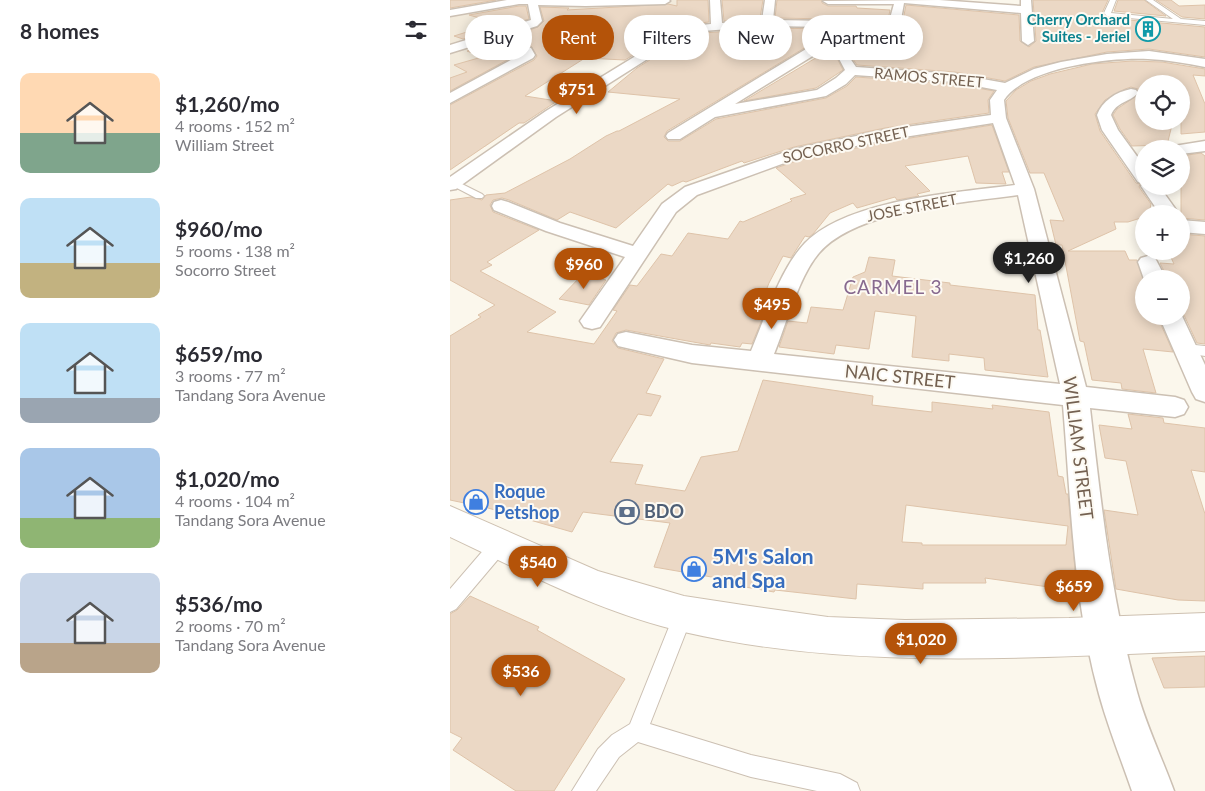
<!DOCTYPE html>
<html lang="en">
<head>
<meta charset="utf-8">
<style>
	body { margin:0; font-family:Lato,sans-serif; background:#f7f7f7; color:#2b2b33; height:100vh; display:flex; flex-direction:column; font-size:19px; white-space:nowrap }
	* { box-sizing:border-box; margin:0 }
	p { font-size:16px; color:#7c7c81 }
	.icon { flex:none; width:28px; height:28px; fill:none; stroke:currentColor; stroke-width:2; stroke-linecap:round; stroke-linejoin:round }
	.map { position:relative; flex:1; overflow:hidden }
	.side { display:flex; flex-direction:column; background:#fff; width:450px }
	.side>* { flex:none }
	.top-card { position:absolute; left:15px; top:15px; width:475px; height:45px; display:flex; gap:10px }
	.tools { position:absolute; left:685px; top:75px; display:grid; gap:10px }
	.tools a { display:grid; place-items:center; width:55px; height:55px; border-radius:50%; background:#fff; box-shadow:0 2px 12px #0003; font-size:25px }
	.price { position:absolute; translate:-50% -42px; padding:0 11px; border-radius:18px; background:#b45309; color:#fff; font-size:16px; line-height:32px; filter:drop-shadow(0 1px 2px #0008) }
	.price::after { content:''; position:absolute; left:50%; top:30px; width:15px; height:11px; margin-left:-8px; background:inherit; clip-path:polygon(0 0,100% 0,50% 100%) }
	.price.on { background:#222; color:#fff }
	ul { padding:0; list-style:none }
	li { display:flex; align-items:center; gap:15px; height:125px; padding:0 20px }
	li span { display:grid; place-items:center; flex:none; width:140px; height:100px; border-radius:10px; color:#555 }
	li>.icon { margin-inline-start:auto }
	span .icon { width:60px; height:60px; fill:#fffc; stroke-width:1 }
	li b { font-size:21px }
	h2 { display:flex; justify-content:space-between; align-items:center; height:60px; padding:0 20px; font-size:21px }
	.tag { padding:0 18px; border-radius:22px; background:#fff; box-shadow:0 2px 12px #0003; font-size:18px; line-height:45px }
	.tag.on { background:#b45309; color:#fff }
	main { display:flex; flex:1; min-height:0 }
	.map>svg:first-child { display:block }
	.residential { fill:#f2eadb }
	.building { fill:#ebd8c5; stroke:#dec3a9; fill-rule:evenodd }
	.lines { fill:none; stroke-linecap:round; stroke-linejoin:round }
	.service-casing { stroke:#ccc0b3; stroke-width:2 }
	.minor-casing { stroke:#ccc0b3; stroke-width:3 }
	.secondary-casing { stroke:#cec1b1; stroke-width:2 }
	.service { fill:#fff; fill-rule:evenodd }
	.minor { fill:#fff; fill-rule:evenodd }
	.secondary { fill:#fff; fill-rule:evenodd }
	.labels { text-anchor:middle; stroke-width:4; stroke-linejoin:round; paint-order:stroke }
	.far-culture-label { font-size:15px; font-weight:bold; fill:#0d838f; stroke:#fdfaf3; text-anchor:end }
	.far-street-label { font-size:15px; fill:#746151; stroke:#fdfaf3 }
	.street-label { font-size:18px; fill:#746151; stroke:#fdfaf3 }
	.shop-label { font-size:18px; font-weight:bold; fill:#366cbe; stroke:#fdfaf3; text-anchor:start }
	.service-label { font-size:18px; font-weight:bold; fill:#4e5e75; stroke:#fdfaf3; text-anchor:start }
	.neighbourhood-label { font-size:19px; letter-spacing:1px; fill:#87698f; stroke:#fdfaf3 }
	.near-shop-label { font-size:21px; font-weight:bold; fill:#366cbe; stroke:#fdfaf3; text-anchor:start }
</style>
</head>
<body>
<main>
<section class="side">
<h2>8 homes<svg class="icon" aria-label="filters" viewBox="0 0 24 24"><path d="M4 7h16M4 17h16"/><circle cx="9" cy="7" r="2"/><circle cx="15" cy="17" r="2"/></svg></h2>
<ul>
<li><span style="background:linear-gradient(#ffd9b3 60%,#7fa58c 0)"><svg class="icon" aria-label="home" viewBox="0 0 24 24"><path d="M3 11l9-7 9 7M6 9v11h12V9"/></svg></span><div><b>$1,260/mo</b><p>4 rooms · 152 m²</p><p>William Street</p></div></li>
<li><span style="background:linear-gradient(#bfe0f5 65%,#c2b280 0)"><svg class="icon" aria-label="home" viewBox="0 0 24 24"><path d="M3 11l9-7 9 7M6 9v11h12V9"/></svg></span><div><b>$960/mo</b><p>5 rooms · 138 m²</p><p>Socorro Street</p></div></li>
<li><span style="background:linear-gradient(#bfe0f5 75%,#9aa5b1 0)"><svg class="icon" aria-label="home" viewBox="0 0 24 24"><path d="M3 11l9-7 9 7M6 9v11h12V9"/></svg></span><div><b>$659/mo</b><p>3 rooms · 77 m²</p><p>Tandang Sora Avenue</p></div></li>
<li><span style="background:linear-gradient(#a9c7e8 70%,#8fb573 0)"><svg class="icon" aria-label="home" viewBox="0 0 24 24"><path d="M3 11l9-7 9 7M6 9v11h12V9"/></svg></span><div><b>$1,020/mo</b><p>4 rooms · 104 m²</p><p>Tandang Sora Avenue</p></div></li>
<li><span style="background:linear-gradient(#c9d6e8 70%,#b9a48a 0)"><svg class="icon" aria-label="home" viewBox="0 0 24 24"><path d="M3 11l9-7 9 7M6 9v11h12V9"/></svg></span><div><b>$536/mo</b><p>2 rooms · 70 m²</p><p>Tandang Sora Avenue</p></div></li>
</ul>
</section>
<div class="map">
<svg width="755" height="791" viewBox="0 0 755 791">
	<rect width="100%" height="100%" fill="#fbf7ec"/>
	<path class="residential" d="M0,0H239L240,21L113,55L2,114L69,123L35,147L0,142Z"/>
	<path class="building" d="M0,0H46L0,8Z
		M227,0H258L259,22L232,25L175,60L135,58L75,96L107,101L74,123H69L0,170V105L84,60L87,56L81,46H73L70,53L0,91V78L17,72L4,65L32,57L17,51L88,27L94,21L90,7L119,8L117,10L218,4L227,6Z
		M272,0H313L310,18L274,21Z
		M327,0H372V3L378,6H406L407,8L440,10L438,20L325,18Z
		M583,0H658L652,13L657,18L755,27V57L699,49L657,52L584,67L555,81L505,72L407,65L392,43L378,39L366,41L217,131L214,137L218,141H230L266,119L376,98L397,86L406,77L505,84L544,91L538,100L539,113L435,128L344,147L294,163L292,161L236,182L233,181L222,186L218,184L166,228L120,212L107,220L59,200L52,198L43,200L40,205L43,212L89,230L37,262L42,265L30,271L106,312L77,332L144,344L167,311L163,310L180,285L187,286L211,254L222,256L238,233L278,239L290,221L293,222L342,201L340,199L356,194L326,168L349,160L435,142L542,125L559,172H552L556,184L526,183L518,156L455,166L480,191L467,194L469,196L447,200L445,197L407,208L403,203L380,213L363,234L359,237L355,236L341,258L333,256L319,283L306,316L313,317L302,344L292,343L290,347L261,343L260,345L176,330L166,333L162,341L168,348L214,359L196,393L211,396L201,416L188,414L160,462L193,465L185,484L235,491L251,457L288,451L313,380L423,396L422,405L482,412V402L543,409L542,405L599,412L608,476L613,477L616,494H618L627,591L535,578L536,583H473V589L407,584L406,599L325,590L324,592L272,583L273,579L204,567L220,523L133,512L122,532L38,508L0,500V336L31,317L28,315L45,305L0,280V200L21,197L32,200L36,195L55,193L120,159L156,136L167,131H169L230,99L158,92L187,68L241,34L317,28L444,30L452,25L456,5L569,15L570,41L579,47L586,41ZM456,505L618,526L616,545H472V543L452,542Z
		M668,0H694L716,16L664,11Z
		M706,0H721L729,6L755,5V19L732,17Z
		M69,6H76L79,19L13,39L4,36L36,26L29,24L40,21L19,15Z
		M379,50L385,54L393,70L366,88L294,101Z
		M682,61L712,62L755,69V76L743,75L755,104V132L731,134V84H694V121H723L717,145L682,146L670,129L663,115L667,109L689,94L688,89L681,87L675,89L655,100L645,114L650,131L686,183L690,184L689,187L701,204L699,214H694V217L678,222H664L666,229L618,251H675L679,260H687L694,281V317L708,318L723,352L693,349L706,393L672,389L671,383L642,380L634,342L630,341L612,245H606L600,220L614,221L594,173H580L558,118L556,101L566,90L581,81L600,74L642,64Z
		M751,153L755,156V220L731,218V156Z
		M731,234L755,236V344L747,343L734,315L731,314V279H718L710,263L724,264L718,251H731Z
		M419,257L445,260L442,276L500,283V285L585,295L588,330H590L598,377L535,370L534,358L499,354V361L462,357L466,316L425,311L419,349L386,345L384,354L329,347L338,321L357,323L361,307L393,310L403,277L415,272Z
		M132,275L156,280L139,305L109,299Z
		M678,414L713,418L714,423L755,428V472L741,470L755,514V601L728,600L666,589L654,510L688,515L676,461L655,458L649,425L682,429Z
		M20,596L89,627L87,630L175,679L104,791H66L3,750L12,738L0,732V614L7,610Z
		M755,656V687L714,688L702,658Z"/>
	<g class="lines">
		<defs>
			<path id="service" d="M660,0H666L661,13L723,19L696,0H703L731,19L755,21V25L657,16L654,13Z
				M4,180L32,194L34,196L32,198H26L1,185V181Z
				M735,344L755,346V356L730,352L729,349L730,346Z
				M49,537L55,539L57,545L55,551L6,609L0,612V589L43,539Z
				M234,605L241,607L243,614L200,724L301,755L390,774L407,783L410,791H367L301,777L188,742L169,757L146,791H122L148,749L162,735L180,724L227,607Z"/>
			<path id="minor" d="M57,0H219L220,1L215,4L136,6L88,5L92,21L87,26L0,53V45L81,20L78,4H69L0,16V10Z
				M260,0H270L272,23L312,20L315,0H325L323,20L439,22L444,4H378L373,1L489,0L571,6V0H581L584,41L578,45L572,41L571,13L454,3L450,25L444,28L317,26L240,32L106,117L6,189L0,190V177L96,111L233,27L261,24Z
				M377,41L391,45L406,67L505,74L555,83L584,69L611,62L657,54L699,51L755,59V67C736,63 717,60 698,59C661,57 576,67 554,100L556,118L584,189L636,387L725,397L734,400L738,407L734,414L725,417L640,408C651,503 661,599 687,692C696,725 712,758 724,791H682C671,759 658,727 649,694C623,600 621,501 613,405L242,363L168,346L164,340L168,334L176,332L242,345L301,351C315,318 330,269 355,243C399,199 505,193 565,185L543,123L435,140L348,158L247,195L226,212L150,327L142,329L134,327L130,321L175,257L96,231L44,210L42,206L44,202L51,200L58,202L110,223L183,246L212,204L235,187L344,149L435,130L541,115L540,100L547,90L505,82L405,75L396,84L376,96L265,117L230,139H218L216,136L218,133L366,43ZM379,48L386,53L395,70L386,78L367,90L285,104L374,49ZM568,195L610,384L324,354C336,325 349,276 369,253C407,209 513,203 568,195Z
				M77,47L81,48L85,55L83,58L0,103V93L72,54L71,51L73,48Z
				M681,89L686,90L688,93C680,102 666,102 661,115L668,130L694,166V186H709L729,214H710L691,186L693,183L688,182L652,130L647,115C652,101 666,92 681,89Z
				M755,141V151L731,154V149H722L724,146Z
				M731,220L755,222V234L731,232Z
				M698,256L705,258L716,279H694L688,262L691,258Z
				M709,316H732L755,365V402L746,399L742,392Z"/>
			<path id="secondary" d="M0,506L148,571L234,596L293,605L378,617L455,620L619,618L755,613V651C585,657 401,671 234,632C151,613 76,573 0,537Z"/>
		</defs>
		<use href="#service" class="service-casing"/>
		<use href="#minor" class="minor-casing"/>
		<use href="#secondary" class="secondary-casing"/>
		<use href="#service" class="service"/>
		<use href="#minor" class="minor"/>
		<use href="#secondary" class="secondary"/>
	</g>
	<defs>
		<symbol id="building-ring" viewBox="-11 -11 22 22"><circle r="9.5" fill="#fdfaf3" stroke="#0f9aa8" stroke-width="1.5"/><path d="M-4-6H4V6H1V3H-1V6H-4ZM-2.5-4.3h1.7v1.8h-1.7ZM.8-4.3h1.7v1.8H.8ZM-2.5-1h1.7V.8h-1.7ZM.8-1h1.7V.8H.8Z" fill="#0f9aa8"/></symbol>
		<symbol id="shop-ring" viewBox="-11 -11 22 22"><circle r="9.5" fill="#fdfaf3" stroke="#3f7fe0" stroke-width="1.5"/><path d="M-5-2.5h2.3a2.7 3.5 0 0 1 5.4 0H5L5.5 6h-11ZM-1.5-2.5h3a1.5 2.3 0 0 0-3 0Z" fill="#3f7fe0"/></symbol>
		<symbol id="bank-ring" viewBox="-11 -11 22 22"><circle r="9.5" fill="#fdfaf3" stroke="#5c6f8a" stroke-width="1.5"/><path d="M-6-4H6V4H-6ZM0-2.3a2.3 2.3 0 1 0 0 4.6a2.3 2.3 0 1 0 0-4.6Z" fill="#5c6f8a"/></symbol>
	</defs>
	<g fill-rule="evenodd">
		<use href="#building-ring" x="684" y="15" width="28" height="28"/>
		<use href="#shop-ring" x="12" y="488" width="28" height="28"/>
		<use href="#bank-ring" x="163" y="498" width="28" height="28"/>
		<use href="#shop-ring" x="230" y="555" width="28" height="28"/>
	</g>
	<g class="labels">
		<g class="far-culture-label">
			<text x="680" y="25">Cherry Orchard<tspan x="680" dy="17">Suites - Jeriel</tspan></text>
		</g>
		<g class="far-street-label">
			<text transform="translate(479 78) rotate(5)" y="5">RAMOS STREET</text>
			<text transform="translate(396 145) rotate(-12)" y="5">SOCORRO STREET</text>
			<text transform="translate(462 208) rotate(-11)" y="5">JOSE STREET</text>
		</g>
		<g class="street-label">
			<text transform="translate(450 377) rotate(6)" y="6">NAIC STREET</text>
			<text transform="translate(628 448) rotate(83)" y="6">WILLIAM STREET</text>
		</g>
		<g class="shop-label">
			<text x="44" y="498">Roque<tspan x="44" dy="21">Petshop</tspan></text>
		</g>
		<g class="service-label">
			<text x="194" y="518">BDO</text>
		</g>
		<g class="neighbourhood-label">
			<text x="443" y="294">CARMEL 3</text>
		</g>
		<g class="near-shop-label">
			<text x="262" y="564">5M's Salon<tspan x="262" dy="24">and Spa</tspan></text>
		</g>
	</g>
</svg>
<div class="tools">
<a><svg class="icon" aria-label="locate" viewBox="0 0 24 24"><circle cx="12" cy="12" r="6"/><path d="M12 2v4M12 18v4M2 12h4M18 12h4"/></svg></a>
<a><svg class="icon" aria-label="layers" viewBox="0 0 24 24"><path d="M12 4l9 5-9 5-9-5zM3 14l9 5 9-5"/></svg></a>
<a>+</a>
<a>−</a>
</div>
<b class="price" style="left:127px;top:115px">$751</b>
<b class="price on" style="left:579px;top:284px">$1,260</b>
<b class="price" style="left:134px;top:290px">$960</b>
<b class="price" style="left:322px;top:330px">$495</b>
<b class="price" style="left:88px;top:588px">$540</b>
<b class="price" style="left:624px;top:612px">$659</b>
<b class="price" style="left:471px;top:665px">$1,020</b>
<b class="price" style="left:71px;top:697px">$536</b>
<div class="top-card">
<a class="tag">Buy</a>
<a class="tag on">Rent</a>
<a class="tag">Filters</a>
<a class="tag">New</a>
<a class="tag">Apartment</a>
</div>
</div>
</main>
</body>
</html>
